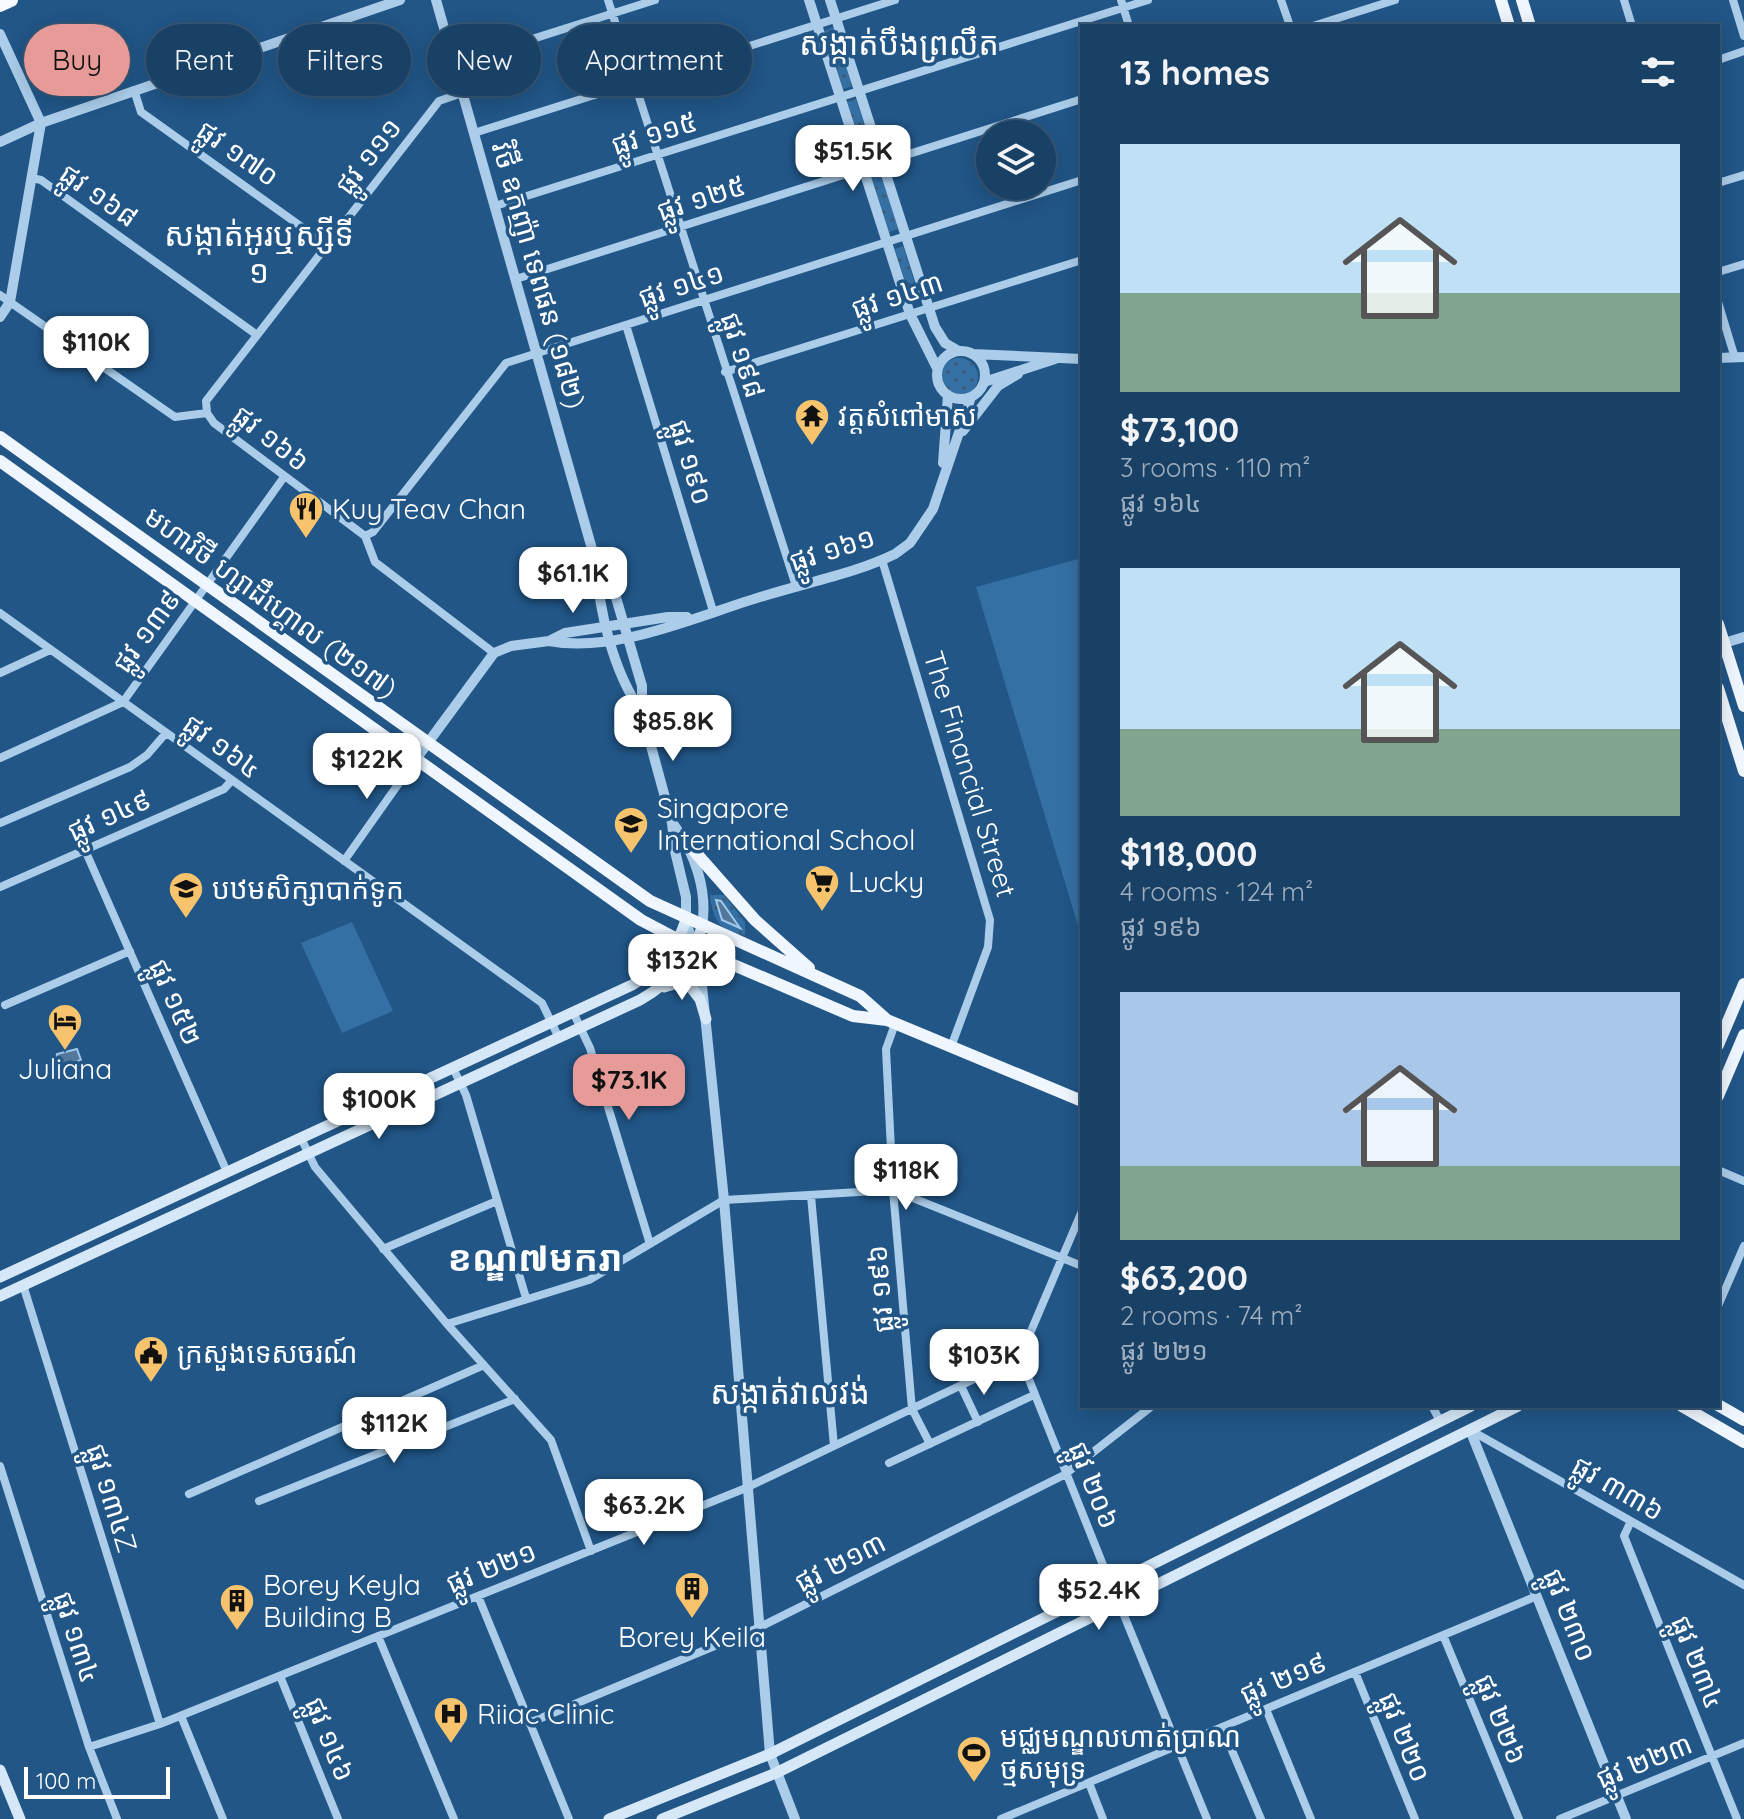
<!DOCTYPE html>
<html lang="en">
<head>
<meta charset="utf-8">
<style>
	body { margin:0; font-family:Quicksand,"Noto Sans Khmer",sans-serif; background:#264b6e; color:#f1f3f6; height:100vh; display:flex; flex-direction:column; font-size:30px; white-space:nowrap }
	* { box-sizing:border-box; margin:0 }
	p { font-size:26px; color:#9fafbf }
	.icon { flex:none; width:44px; height:44px; fill:none; stroke:currentColor; stroke-width:2; stroke-linecap:round; stroke-linejoin:round }
	.map { position:relative; flex:1; overflow:hidden }
	.panel { position:absolute; left:1080px; top:24px; width:640px; height:1384px; display:flex; flex-direction:column; background:#194065; border-radius:0px; box-shadow:0 4px 20px #0003,0 0 0 2px #375979 }
	.panel>* { flex:none }
	.guide { position:absolute; left:24px; top:24px; width:760px; height:72px; display:flex; gap:16px }
	.controls { position:absolute; left:976px; top:120px; display:grid; gap:16px }
	.controls a { display:grid; place-items:center; width:80px; height:80px; border-radius:50%; background:#194065; box-shadow:0 4px 20px #0003,0 0 0 2px #375979; font-size:40px }
	.scale { position:absolute; left:24px; bottom:20px; width:146px; box-sizing:border-box; padding-left:8px; border:4px solid #fff; border-top:0; font-size:22px; line-height:28px; white-space:nowrap; color:#fff; -webkit-text-stroke:6px #215687; paint-order:stroke }
	.price { position:absolute; translate:-50% -68px; padding:0 18px; border-radius:16px; background:#fff; color:#222; font-size:26px; line-height:52px; filter:drop-shadow(0 2px 4px #0008) }
	.price::after { content:''; position:absolute; left:50%; top:48px; width:24px; height:18px; margin-left:-12px; background:inherit; clip-path:polygon(0 0,100% 0,50% 100%) }
	.price.on { background:#e69b98; color:#111 }
	ul { padding:0; list-style:none }
	li { display:grid; align-content:center; gap:16px; height:424px; padding:0 40px }
	li span { display:grid; place-items:center; height:248px; border-radius:0px; color:#555 }
	li>.icon { margin-inline-start:auto }
	span .icon { width:144px; height:144px; fill:#fffc; stroke-width:1 }
	li b { font-size:34px }
	h2 { display:flex; justify-content:space-between; align-items:center; height:96px; padding:0 40px; font-size:34px }
	.pill { padding:0 28px; border-radius:36px; background:#194065; box-shadow:0 4px 20px #0003,0 0 0 2px #375979; font-size:28px; line-height:72px }
	.pill.on { background:#e69b98; color:#111 }
	.map>svg:first-child { display:block }
	.grass { fill:url(#grass-dots) }
	.pitch { fill:#3570a4 }
	.water { fill:url(#water-ripples); stroke:#9fc9eb; stroke-width:2 }
	.lines { fill:none; stroke-linecap:round; stroke-linejoin:round }
	.minor { stroke:#abcdea; stroke-width:8 }
	.tertiary { stroke:#abcdea; stroke-width:10 }
	.secondary { stroke:#d6e8f8; stroke-width:11 }
	.primary { stroke:#eff6fe; stroke-width:12 }
	.trunk { stroke:#f7fafe; stroke-width:14 }
	.labels { text-anchor:middle; stroke-width:7; stroke-linejoin:round; paint-order:stroke }
	.street-label { font-size:28px; fill:#fff; stroke:#215687 }
	.poi-label { font-size:28px; fill:#fff; stroke:#215687; text-anchor:start }
	.quarter-label { font-size:32px; fill:#fff; stroke:#215687 }
	.district-label { font-size:36px; font-weight:bold; fill:#fff; stroke:#215687 }
</style>
</head>
<body>
<div class="map">
<svg width="1744" height="1819" viewBox="0 0 1744 1819">
	<defs>
		<pattern id="grass-dots" width="8" height="8" patternUnits="userSpaceOnUse" patternTransform="scale(2)"><rect width="8" height="8" fill="#3570a4"/><path d="M2 2h.1M6 6h.1" fill="none" stroke="#435a6f" stroke-width="1.8" stroke-linecap="round"/></pattern>
		<pattern id="water-ripples" width="26" height="14" patternUnits="userSpaceOnUse" patternTransform="scale(2)"><rect width="26" height="14" fill="#53789b"/><path d="M2 4q2-2 4 0t4 0M15 11q2-2 4 0t4 0" fill="none" stroke="#506274"/></pattern>
	</defs>
	<rect width="100%" height="100%" fill="#215687"/>
	<path class="grass" d="M834,27L853,86L843,89L825,30Z
		M856,99L873,153L864,156L847,102Z
		M879,168L898,229L889,232L869,171Z
		M903,246L917,290L909,293L895,249Z
		M940 377a19 19 0 1 1 38 0a19 19 0 1 1-38 0Z
		M710,895H724L745,922V935C719,931 713,920 710,895Z"/>
	<path class="pitch" d="M1082,558V939L976,587Z
		M352,922L393,1011L342,1033L301,943Z"/>
	<path class="water" d="M716,900L721,901L740,928L722,920Z
		M77,1049L81,1060L68,1064L57,1075L51,1074L57,1054Z"/>
	<g class="lines">
		<path class="minor" d="M608,0L796,586
			M1121,0L1129,26
			M1281,0L1290,26
			M1624,0L1632,26
			M1733,0L1744,36
			M1313,26L1395,0
			M1718,60L1744,51
			M454,64L655,0
			M134,90L141,112L327,245
			M474,133L895,0
			M32,178L41,180L257,335
			M1718,183L1744,175
			M495,206L1148,0
			M1718,272L1744,264
			M516,279L1082,99
			M0,295L175,417L207,413
			M1718,302L1735,358
			M626,325L713,611
			M725,372L1082,260
			M207,413L206,401L439,101L462,93
			M207,413L214,423L365,536L375,562L494,653
			M365,536L373,532L506,363L1082,180
			M882,560L990,920L988,947L951,1047
			M0,613L542,1003L559,1038
			M0,673L50,650
			M0,758L123,702L284,477
			M0,823L130,767L147,755L166,733
			M85,850L227,1172
			M344,861L416,759
			M0,887L224,789L232,780
			M5,1005L130,951
			M573,1012L590,1048L650,1244
			M895,1024L886,1049L893,1190L912,1409L930,1444
			M453,1068L466,1095L526,1298
			M301,1138L315,1167L447,1324L551,1440L591,1551
			M1718,1170L1744,1181
			M811,1196L834,1446
			M383,1249L497,1201
			M23,1285L160,1724
			M1718,1306L1744,1246
			M447,1324L589,1280L724,1200L893,1190L1082,1266
			M1020,1357L1111,1585
			M961,1386L978,1422
			M1432,1406L1440,1421
			M1470,1430L1744,1585
			M889,1463L1034,1395
			M0,1466L89,1747L117,1819
			M189,1494L484,1365
			M259,1501L515,1399
			M1631,1521L1624,1536L1737,1819
			M478,1596L569,1819
			M1119,1603L1207,1819
			M1443,1635L1519,1819
			M378,1636L454,1819
			M1355,1672L1415,1819
			M280,1676L338,1819
			M1266,1709L1311,1819
			M181,1716L223,1819
			M529,1723L758,1628L1064,1475L1152,1406
			M1222,1727L1261,1819
			M89,1747L160,1724L746,1488L1020,1357L1082,1211
			M1089,1783L1103,1819
			M1001,1819L1537,1596
			M1560,1819L1744,1743"/>
		<path class="tertiary" d="M436,0L596,563C599,611 613,671 641,711
			M809,0L910,314L937,368
			M830,0L935,327L945,343L957,350
			M0,34L41,123L10,302L0,317
			M0,142L41,123L400,0
			M937 375a24 24 0 1 1 48 0a24 24 0 1 1-48 0Z
			M973,354L1082,359
			M1718,358L1744,357
			M984,382L1055,359
			M963,431L998,386L1018,374
			M943,463L948,395
			M596,563L612,584L642,686V713L672,823L675,851L686,897V920L701,976L724,1200L770,1754L795,1819
			M549,641C618,654 701,614 767,595C809,582 856,573 895,554L910,543L933,509L971,397
			M1724,643L1744,637
			M416,759L494,653L511,646L549,641L565,633L668,617H687
			M674,825C695,853 708,891 702,927
			M1470,1430L1626,1819"/>
		<path class="secondary" d="M664,987L674,984L689,985L700,999L706,1019
			M0,1277L632,985C660,969 676,950 686,920
			M0,1296L640,1000C670,983 692,960 702,927
			M0,1770L20,1819
			M609,1819L770,1754L1471,1406
			M662,1819L776,1773L1518,1406"/>
		<path class="primary" d="M1501,0L1509,26
			M1522,0L1530,26
			M0,437L650,901L860,996L887,1020
			M0,461L641,920L694,948L853,1016L887,1020L1082,1101
			M1718,624L1744,706
			M1718,688L1744,771
			M688,844L755,920L809,968
			M1718,1045L1744,984
			M1718,1096L1744,1035
			M1718,1405L1744,1420
			M1682,1406L1744,1442"/>
		<path class="trunk" d="M0,5L11,0"/>
	</g>
	<defs>
		<symbol id="temple-pin" viewBox="-11 -11 22 30"><path d="M0 17L-7.5 6A9.5 9.5 0 1 1 7.5 6Z" fill="#f7c46d" stroke="#215687"/><path d="M0-6L5-2H3V0L6.5 2.5H4V6H1.5V3h-3V6H-4V2.5H-6.5L-3 0V-2H-5Z" fill="#111"/></symbol>
		<symbol id="restaurant-pin" viewBox="-11 -11 22 30"><path d="M0 17L-7.5 6A9.5 9.5 0 1 1 7.5 6Z" fill="#f7c46d" stroke="#215687"/><path d="M-5-6h1v4h1v-4h1v4h1v-4h1v5L-1.5 .5V6h-2V.5L-5-1ZM5-6V6H3V1.5H1.5Q1.5-4 5-6Z" fill="#111"/></symbol>
		<symbol id="school-pin" viewBox="-11 -11 22 30"><path d="M0 17L-7.5 6A9.5 9.5 0 1 1 7.5 6Z" fill="#f7c46d" stroke="#215687"/><path d="M0-5L7-2L0 1L-7-2ZM-4 1L0 2.5L4 1V4Q0 6-4 4Z" fill="#111"/></symbol>
		<symbol id="supermarket-pin" viewBox="-11 -11 22 30"><path d="M0 17L-7.5 6A9.5 9.5 0 1 1 7.5 6Z" fill="#f7c46d" stroke="#215687"/><path d="M-6-5.5h2.5l.6 2H6L4.5 2H-2.5L-4.4-4H-6ZM-1.5 3.2a1.3 1.3 0 1 0 .1 0ZM3 3.2a1.3 1.3 0 1 0 .1 0Z" fill="#111"/></symbol>
		<symbol id="hotel-pin" viewBox="-11 -11 22 30"><path d="M0 17L-7.5 6A9.5 9.5 0 1 1 7.5 6Z" fill="#f7c46d" stroke="#215687"/><path d="M-6-4.5h1.5V1H6V5H4.5V3h-9V5H-6ZM-4 0a1.8 1.8 0 1 1 3.6 0ZM.5 0V-2.5h3Q6-2.5 6 0Z" fill="#111"/></symbol>
		<symbol id="civic-pin" viewBox="-11 -11 22 30"><path d="M0 17L-7.5 6A9.5 9.5 0 1 1 7.5 6Z" fill="#f7c46d" stroke="#215687"/><path d="M-.6-6.5H3V-4.5H.6V-3L4-1V1h2V6H-6V1h2V-1L-.6-3ZM-1.2 2.5V6h2.4V2.5Z" fill="#111"/></symbol>
		<symbol id="building-pin" viewBox="-11 -11 22 30"><path d="M0 17L-7.5 6A9.5 9.5 0 1 1 7.5 6Z" fill="#f7c46d" stroke="#215687"/><path d="M-4-6H4V6H1V3H-1V6H-4ZM-2.5-4.3h1.7v1.8h-1.7ZM.8-4.3h1.7v1.8H.8ZM-2.5-1h1.7V.8h-1.7ZM.8-1h1.7V.8H.8Z" fill="#111"/></symbol>
		<symbol id="hospital-pin" viewBox="-11 -11 22 30"><path d="M0 17L-7.5 6A9.5 9.5 0 1 1 7.5 6Z" fill="#f7c46d" stroke="#215687"/><path d="M-5-5h3v3.5h4V-5h3V5h-3V1.5h-4V5h-3Z" fill="#111"/></symbol>
		<symbol id="stadium-pin" viewBox="-11 -11 22 30"><path d="M0 17L-7.5 6A9.5 9.5 0 1 1 7.5 6Z" fill="#f7c46d" stroke="#215687"/><path d="M0-5a6.5 5 0 1 0 0 10a6.5 5 0 1 0 0-10ZM-3.5-1.8h7v3.6h-7Z" fill="#111"/></symbol>
	</defs>
	<g fill-rule="evenodd">
		<use href="#temple-pin" x="792" y="396" width="40" height="54"/>
		<use href="#restaurant-pin" x="286" y="489" width="40" height="54"/>
		<use href="#school-pin" x="611" y="804" width="40" height="54"/>
		<use href="#supermarket-pin" x="802" y="862" width="40" height="54"/>
		<use href="#school-pin" x="166" y="869" width="40" height="54"/>
		<use href="#hotel-pin" x="45" y="1001" width="40" height="54"/>
		<use href="#civic-pin" x="131" y="1333" width="40" height="54"/>
		<use href="#building-pin" x="672" y="1569" width="40" height="54"/>
		<use href="#building-pin" x="217" y="1581" width="40" height="54"/>
		<use href="#hospital-pin" x="431" y="1694" width="40" height="54"/>
		<use href="#stadium-pin" x="954" y="1733" width="40" height="54"/>
	</g>
	<g class="labels">
		<g class="street-label">
			<text transform="translate(654 133) rotate(-17)" y="10">ផ្លូវ ១១៥</text>
			<text transform="translate(238 153) rotate(35)" y="10">ផ្លូវ ១៧០</text>
			<text transform="translate(368 156) rotate(-52)" y="10">ផ្លូវ ១១១</text>
			<text transform="translate(99 195) rotate(35)" y="10">ផ្លូវ ១៦៨</text>
			<text transform="translate(701 198) rotate(-18)" y="10">ផ្លូវ ១២៥</text>
			<text transform="translate(539 275) rotate(74)" y="10">វិថី ឧកញ៉ា ទេពផន (១៨២)</text>
			<text transform="translate(681 285) rotate(-18)" y="10">ផ្លូវ ១៤១</text>
			<text transform="translate(897 295) rotate(-18)" y="10">ផ្លូវ ១៤៣</text>
			<text transform="translate(743 355) rotate(72)" y="10">ផ្លូវ ១៩៨</text>
			<text transform="translate(271 438) rotate(38)" y="10">ផ្លូវ ១៦៦</text>
			<text transform="translate(691 462) rotate(73)" y="10">ផ្លូវ ១៩០</text>
			<text transform="translate(832 549) rotate(-18)" y="10">ផ្លូវ ១៦១</text>
			<text transform="translate(271 602) rotate(36)" y="10">មហាវិថី ហ្សាដឹហ្គោល (២១៧)</text>
			<text transform="translate(146 631) rotate(-54)" y="10">ផ្លូវ ១៣៩</text>
			<text transform="translate(222 746) rotate(36)" y="10">ផ្លូវ ១៦៤</text>
			<text transform="translate(970 774) rotate(73)" y="10">The Financial Street</text>
			<text transform="translate(109 815) rotate(-24)" y="10">ផ្លូវ ១៤៩</text>
			<text transform="translate(176 1002) rotate(66)" y="10">ផ្លូវ ១៥២</text>
			<text transform="translate(880 1289) rotate(-95)" y="10">ផ្លូវ ១៩៦</text>
			<text transform="translate(1094 1485) rotate(68)" y="10">ផ្លូវ ២០៦</text>
			<text transform="translate(1618 1488) rotate(30)" y="10">ផ្លូវ ៣៣៦</text>
			<text transform="translate(112 1498) rotate(73)" y="10">ផ្លូវ ១៣៤Z</text>
			<text transform="translate(840 1562) rotate(-27)" y="10">ផ្លូវ ២១៣</text>
			<text transform="translate(491 1567) rotate(-22)" y="10">ផ្លូវ ២២១</text>
			<text transform="translate(1570 1615) rotate(68)" y="10">ផ្លូវ ២៣០</text>
			<text transform="translate(77 1637) rotate(72)" y="10">ផ្លូវ ១៣៤</text>
			<text transform="translate(1698 1662) rotate(68)" y="10">ផ្លូវ ២៣៤</text>
			<text transform="translate(1283 1678) rotate(-23)" y="10">ផ្លូវ ២១៩</text>
			<text transform="translate(1501 1719) rotate(68)" y="10">ផ្លូវ ២២៦</text>
			<text transform="translate(1405 1737) rotate(68)" y="10">ផ្លូវ ២២០</text>
			<text transform="translate(330 1739) rotate(68)" y="10">ផ្លូវ ១៤៦</text>
			<text transform="translate(1644 1761) rotate(-22)" y="10">ផ្លូវ ២២៣</text>
		</g>
		<g class="poi-label">
			<text x="838" y="426">វត្តសំពៅមាស</text>
			<text x="332" y="519">Kuy Teav Chan</text>
			<text x="657" y="818">Singapore<tspan x="657" dy="32">International School</tspan></text>
			<text x="848" y="892">Lucky</text>
			<text x="212" y="899">បឋមសិក្សាបាក់ទូក</text>
			<text x="65" y="1079" text-anchor="middle">Juliana</text>
			<text x="177" y="1363">ក្រសួងទេសចរណ៍</text>
			<text x="263" y="1595">Borey Keyla<tspan x="263" dy="32">Building B</tspan></text>
			<text x="692" y="1647" text-anchor="middle">Borey Keila</text>
			<text x="477" y="1724">Riiac Clinic</text>
			<text x="1000" y="1747">មជ្ឈមណ្ឌលហាត់ប្រាណ<tspan x="1000" dy="32">ថ្មសមុទ្រ</tspan></text>
		</g>
		<g class="quarter-label">
			<text x="899" y="55">សង្កាត់បឹងព្រលឹត</text>
			<text x="259" y="246">សង្កាត់អូរឬស្សីទី<tspan x="259" dy="37">១</tspan></text>
			<text x="790" y="1404">សង្កាត់វាលវង់</text>
		</g>
		<g class="district-label">
			<text x="535" y="1271">ខណ្ឌ៧មករា</text>
		</g>
	</g>
</svg>
<div class="controls">
<a><svg class="icon" aria-label="layers" viewBox="0 0 24 24"><path d="M12 4l9 5-9 5-9-5zM3 14l9 5 9-5"/></svg></a>
</div>
<div class="scale">100 m</div>
<b class="price" style="left:853px;top:193px">$51.5K</b>
<b class="price" style="left:96px;top:384px">$110K</b>
<b class="price" style="left:573px;top:615px">$61.1K</b>
<b class="price" style="left:673px;top:763px">$85.8K</b>
<b class="price" style="left:367px;top:801px">$122K</b>
<b class="price" style="left:682px;top:1002px">$132K</b>
<b class="price on" style="left:629px;top:1122px">$73.1K</b>
<b class="price" style="left:379px;top:1141px">$100K</b>
<b class="price" style="left:906px;top:1212px">$118K</b>
<b class="price" style="left:984px;top:1397px">$103K</b>
<b class="price" style="left:394px;top:1465px">$112K</b>
<b class="price" style="left:644px;top:1547px">$63.2K</b>
<b class="price" style="left:1099px;top:1632px">$52.4K</b>
<div class="guide">
<a class="pill on">Buy</a>
<a class="pill">Rent</a>
<a class="pill">Filters</a>
<a class="pill">New</a>
<a class="pill">Apartment</a>
</div>
<section class="panel">
<h2>13 homes<svg class="icon" aria-label="filters" viewBox="0 0 24 24"><path d="M4 7h16M4 17h16"/><circle cx="9" cy="7" r="2"/><circle cx="15" cy="17" r="2"/></svg></h2>
<ul>
<li><span style="background:linear-gradient(#bfe0f5 60%,#7fa58c 0)"><svg class="icon" aria-label="home" viewBox="0 0 24 24"><path d="M3 11l9-7 9 7M6 9v11h12V9"/></svg></span><div><b>$73,100</b><p>3 rooms · 110 m²</p><p>ផ្លូវ ១៦៤</p></div></li>
<li><span style="background:linear-gradient(#bfe0f5 65%,#7fa58c 0)"><svg class="icon" aria-label="home" viewBox="0 0 24 24"><path d="M3 11l9-7 9 7M6 9v11h12V9"/></svg></span><div><b>$118,000</b><p>4 rooms · 124 m²</p><p>ផ្លូវ ១៩៦</p></div></li>
<li><span style="background:linear-gradient(#a9c7e8 70%,#7fa58c 0)"><svg class="icon" aria-label="home" viewBox="0 0 24 24"><path d="M3 11l9-7 9 7M6 9v11h12V9"/></svg></span><div><b>$63,200</b><p>2 rooms · 74 m²</p><p>ផ្លូវ ២២១</p></div></li>
</ul>
</section>
</div>
</body>
</html>
